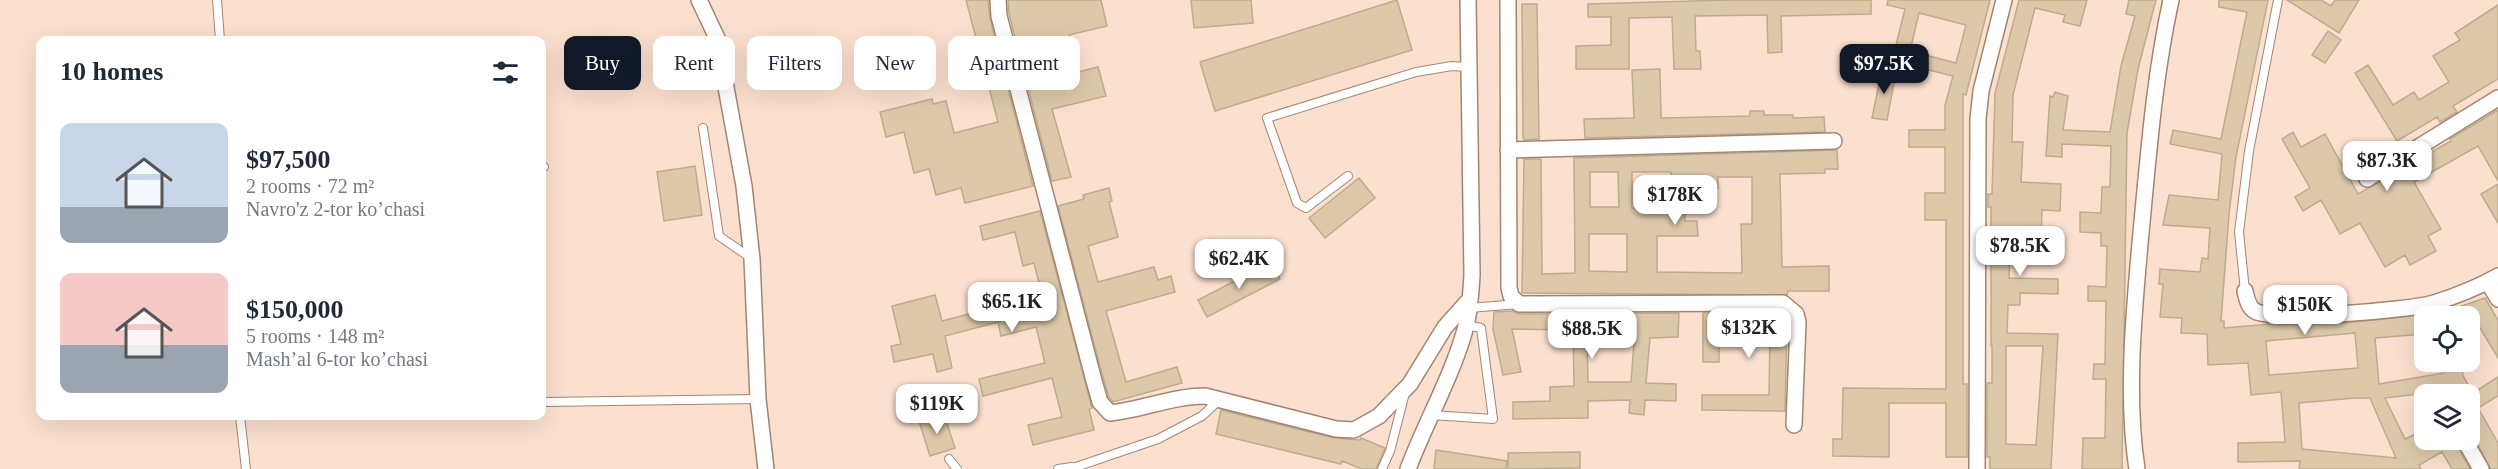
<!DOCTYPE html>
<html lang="en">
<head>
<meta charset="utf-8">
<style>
	body { margin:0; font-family:"Times New Roman",serif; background:#f6f6f7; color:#1f2937; height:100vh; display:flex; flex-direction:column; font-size:22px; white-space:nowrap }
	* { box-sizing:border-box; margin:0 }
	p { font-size:20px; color:#747a83 }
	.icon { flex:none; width:33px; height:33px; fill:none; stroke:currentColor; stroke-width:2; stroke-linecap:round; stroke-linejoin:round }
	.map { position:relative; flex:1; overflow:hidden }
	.side { position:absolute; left:36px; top:36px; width:510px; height:384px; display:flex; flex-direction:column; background:#fff; border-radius:12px; box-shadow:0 6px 24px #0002 }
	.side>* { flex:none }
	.top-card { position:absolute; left:564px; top:36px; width:570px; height:54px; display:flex; gap:12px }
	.tools { position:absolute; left:2414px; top:306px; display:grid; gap:12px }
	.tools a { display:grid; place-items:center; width:66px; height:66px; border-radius:12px; background:#fff; box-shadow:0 6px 24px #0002; font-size:30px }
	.price { position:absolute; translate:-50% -51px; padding:0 14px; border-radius:12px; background:#fff; color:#222; font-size:20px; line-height:39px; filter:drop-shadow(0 2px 3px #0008) }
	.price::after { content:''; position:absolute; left:50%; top:36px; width:18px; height:14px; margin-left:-9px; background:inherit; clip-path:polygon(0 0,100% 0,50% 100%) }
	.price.current { background:#111827; color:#fff }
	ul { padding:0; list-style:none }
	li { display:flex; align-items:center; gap:18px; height:150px; padding:0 24px }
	li span { display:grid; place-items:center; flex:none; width:168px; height:120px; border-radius:12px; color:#555 }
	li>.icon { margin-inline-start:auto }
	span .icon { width:72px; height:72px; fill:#fffc; stroke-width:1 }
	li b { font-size:26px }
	h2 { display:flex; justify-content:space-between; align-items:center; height:72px; padding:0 24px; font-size:26px }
	.pill { padding:0 21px; border-radius:12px; background:#fff; box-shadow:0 6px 24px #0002; font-size:21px; line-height:54px }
	.pill.current { background:#111827; color:#fff }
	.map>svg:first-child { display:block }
	.building { fill:#ddc9aa; stroke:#beaa8c; stroke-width:1.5; fill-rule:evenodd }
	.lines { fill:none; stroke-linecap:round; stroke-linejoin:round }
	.service-casing { stroke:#a48572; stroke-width:10 }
	.minor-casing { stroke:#a48572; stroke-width:18 }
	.service { stroke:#fff; stroke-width:8 }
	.minor { stroke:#fff; stroke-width:15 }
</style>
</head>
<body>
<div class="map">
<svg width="2498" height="469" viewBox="0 0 2498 469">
	<rect width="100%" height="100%" fill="#fce0cf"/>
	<path class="building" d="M966,0H988L990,18L1033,186L965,203L961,188L936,195L929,169L914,173L904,132L886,137L880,112L932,99L933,104L946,101L954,133L998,122Z
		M1008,0H1101L1107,26L1069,35L1078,72L1098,67L1106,96L1052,109L1071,177L1052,181L1009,14Z
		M1191,0H1251L1253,23L1194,28Z
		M1397,0L1412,50L1215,111L1200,62Z
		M1728,0H1871V14L1781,16L1782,52L1768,53L1767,15L1695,16L1696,51H1700L1701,69H1674L1672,17L1629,18V69H1576V46L1611,45V17H1588V4Z
		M1888,0H1990L1966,95L1963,94V384H1967V457H1946V403H1889V457L1833,456V439H1842L1843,388L1946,389V220H1925V193H1945V147H1909V130H1945V105L1953,76L1892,61L1905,9L1887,5ZM1919,13L1966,25L1956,63L1910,51Z
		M2019,0H2087L2080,26L2063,22L2065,15L2035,8L2013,95L2012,142H2023L2021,182L2061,184L2060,211L2042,210L2041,244L2010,242L2009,278L2058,279V294L2020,293V305H2008L2007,333L2058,334L2051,469H1990V457H1987V383H1992V346H1991V207H1988V194H1992L1995,93ZM2006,346H2043L2036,445L2006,444Z
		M2129,0H2156L2138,69L2127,133L2122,469H2082L2083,438H2105L2106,379H2093L2094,364H2105L2106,301H2088V286L2106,287L2107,246H2101V233L2080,232V212L2101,213L2102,187H2110L2111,146L2062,144V157L2046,156L2050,96L2053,97L2055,92L2068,96L2063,130L2110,132L2121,66L2135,16L2126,14Z
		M2219,0H2268L2236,157L2229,214L2221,321H2224V328L2271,324L2343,323L2424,315V334L2375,338L2379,384L2444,373L2443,362H2461L2463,376L2473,393L2498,377V396L2478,408L2498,443V469H2491L2473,436L2469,432V394H2437L2435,392L2385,398L2405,439L2424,430V440H2456L2457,446L2470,469H2452L2442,452L2419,465L2421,469H2299L2300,461L2238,462V443L2285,442L2281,392L2251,395L2248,363L2208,365L2207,334L2181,333L2182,318L2160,317L2163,284H2159L2160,269L2200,272L2202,258L2208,259L2210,228L2163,225L2169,195L2218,200L2222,154L2170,144L2173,130L2221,139L2247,12L2219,7ZM2355,333L2358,368L2269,375L2266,341ZM2355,398H2370L2396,458L2302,449L2299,403Z
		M2287,0H2321L2331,6L2335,0H2359L2339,33Z
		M1522,4H1537L1539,139L1524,140L1523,137Z
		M2498,5V79L2453,106L2457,112L2440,122L2437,117L2397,141L2355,73L2368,65L2393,105L2414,92L2419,100L2449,82L2433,56L2460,40L2455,33Z
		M2328,31L2341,40L2325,63L2312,55Z
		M896,46L899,63L878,66L875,50Z
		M1660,69L1661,118L1750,116V111H1764V115H1793V118L1824,117L1825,132L1585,138L1584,119L1634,118L1632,70Z
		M1882,69L1896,72L1887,120L1872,118Z
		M2498,110V181L2478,146L2414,182L2441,229L2428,236L2436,251L2410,265L2405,255L2385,267L2360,223L2340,234L2321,200L2303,211L2295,197L2310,188L2282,139L2293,132L2301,147L2325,134L2358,194L2451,141L2450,139Z
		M1837,150L1838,169H1825V173L1780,174L1782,267L1829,266V291H1788L1787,295L1522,293L1524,159H1541L1542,274L1575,273L1574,158ZM1590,172H1618L1619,207H1590ZM1632,172H1671V208H1632ZM1718,177H1752V224H1741L1742,273L1657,272V236H1698L1697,221H1685V188H1718ZM1589,234H1627V272L1589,271Z
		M695,166L702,215L664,221L657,172Z
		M1359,178L1375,198L1325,238L1309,218Z
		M2498,184V223L2481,194Z
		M1109,188L1112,201L1109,202L1118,237L1088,246L1098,282L1154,267L1158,280L1171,276L1175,292L1106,311L1126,382L1177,367L1182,383L1113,402L1109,397L1102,374L1058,206L1084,199L1083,195Z
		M1040,211L1092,408L1089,409L1094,430L1033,445L1028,425L1062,417L1052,378L983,396L979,379L1045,363L1036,327L1001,336L998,322L945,336L952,368L937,372L933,354L894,362L891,346L901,344L892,306L935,295L942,321L1042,295L1034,263L1023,266L1015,232L983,240L980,226Z
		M1271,262L1280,279L1207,317L1198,300Z
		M2485,298L2498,320V358L2476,321L2469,323V316H2439L2438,314Z
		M1512,311L1519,314L1679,313L1678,337L1650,338L1646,383L1676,384V401L1645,400L1644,415L1629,413L1630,400L1588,401V418L1513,419V402L1550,401V387L1574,386L1573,330L1512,329L1521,372L1503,375L1493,329L1494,312ZM1635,329L1631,382H1588L1587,330Z
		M1703,313H1779L1787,319L1785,411L1702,410V395H1769L1770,330L1719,329V362H1703Z
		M1221,410L1334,438L1360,440L1361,438L1385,448L1376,469H1362L1342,461L1341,464L1216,434Z
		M944,414L955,448L930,456L919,421Z
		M1436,450L1507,461L1506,469H1434Z
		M1580,452V468L1508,469V453Z"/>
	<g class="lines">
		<defs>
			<path id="service" d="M217,0L220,40
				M703,128L719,236L751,258
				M542,165L544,167
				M1348,176L1306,208L1297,203L1267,118L1416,72L1452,66L1467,67
				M2245,291L2239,232L2249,151L2278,0
				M1469,308L1519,304
				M542,402L758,399
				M1431,415L1493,419L1481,328L1466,325
				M240,416L246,469
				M949,459L957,469
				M1058,469L1072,467
				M1070,469L1158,439L1202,416L1219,400
				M1382,469L1390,451L1405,393"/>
			<path id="minor" d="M699,0L717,38L744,186L752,259L758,399L766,469
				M998,0L999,16L1093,377L1100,402L1110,413C1142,410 1172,396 1205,396L1336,429L1354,430L1379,416L1410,384L1445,327L1470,299
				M1508,0L1509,288L1511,296L1519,304L1783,303L1796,314L1798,322L1794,425
				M1508,150L1834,141
				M2367,179L2498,98
				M2488,282L2498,299
				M2245,291C2247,299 2248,307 2255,311C2273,322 2411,310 2434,303C2456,296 2479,287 2498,276
				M2465,441L2481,469
				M1408,469C1426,421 1453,375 1466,326C1470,309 1471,292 1472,275L1468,0
				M1977,469L1978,119L1981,91L2004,0
				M2137,469C2125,393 2135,299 2142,222C2149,148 2155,73 2171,0"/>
		</defs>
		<use href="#service" class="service-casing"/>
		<use href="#minor" class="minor-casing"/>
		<use href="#service" class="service"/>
		<use href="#minor" class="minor"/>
	</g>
</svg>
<div class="tools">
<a><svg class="icon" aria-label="locate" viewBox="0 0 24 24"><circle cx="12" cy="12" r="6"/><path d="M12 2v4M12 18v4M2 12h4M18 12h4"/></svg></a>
<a><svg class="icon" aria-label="layers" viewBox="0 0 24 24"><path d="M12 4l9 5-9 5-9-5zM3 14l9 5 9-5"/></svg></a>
</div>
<b class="price current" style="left:1884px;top:95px">$97.5K</b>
<b class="price" style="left:2387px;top:192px">$87.3K</b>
<b class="price" style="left:1675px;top:226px">$178K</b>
<b class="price" style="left:2020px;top:277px">$78.5K</b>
<b class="price" style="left:1239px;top:290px">$62.4K</b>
<b class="price" style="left:1012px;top:333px">$65.1K</b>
<b class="price" style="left:2305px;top:336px">$150K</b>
<b class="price" style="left:1749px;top:359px">$132K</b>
<b class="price" style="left:1592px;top:360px">$88.5K</b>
<b class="price" style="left:937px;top:435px">$119K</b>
<div class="top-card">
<a class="pill current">Buy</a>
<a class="pill">Rent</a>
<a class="pill">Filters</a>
<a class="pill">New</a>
<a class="pill">Apartment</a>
</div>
<section class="side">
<h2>10 homes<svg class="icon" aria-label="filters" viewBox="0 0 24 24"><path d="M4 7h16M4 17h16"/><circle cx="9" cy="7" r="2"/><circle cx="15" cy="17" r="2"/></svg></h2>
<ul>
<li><span style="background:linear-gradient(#c9d6e8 70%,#9aa5b1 0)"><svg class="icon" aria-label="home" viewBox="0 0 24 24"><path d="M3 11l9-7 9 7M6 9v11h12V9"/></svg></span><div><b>$97,500</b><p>2 rooms · 72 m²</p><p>Navro'z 2-tor koʼchasi</p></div></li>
<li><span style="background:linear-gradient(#f6c9c9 60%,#9aa5b1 0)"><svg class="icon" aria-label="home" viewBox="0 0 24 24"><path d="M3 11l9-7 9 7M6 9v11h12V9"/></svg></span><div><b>$150,000</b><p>5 rooms · 148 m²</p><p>Mashʼal 6-tor koʼchasi</p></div></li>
</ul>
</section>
</div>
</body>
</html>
